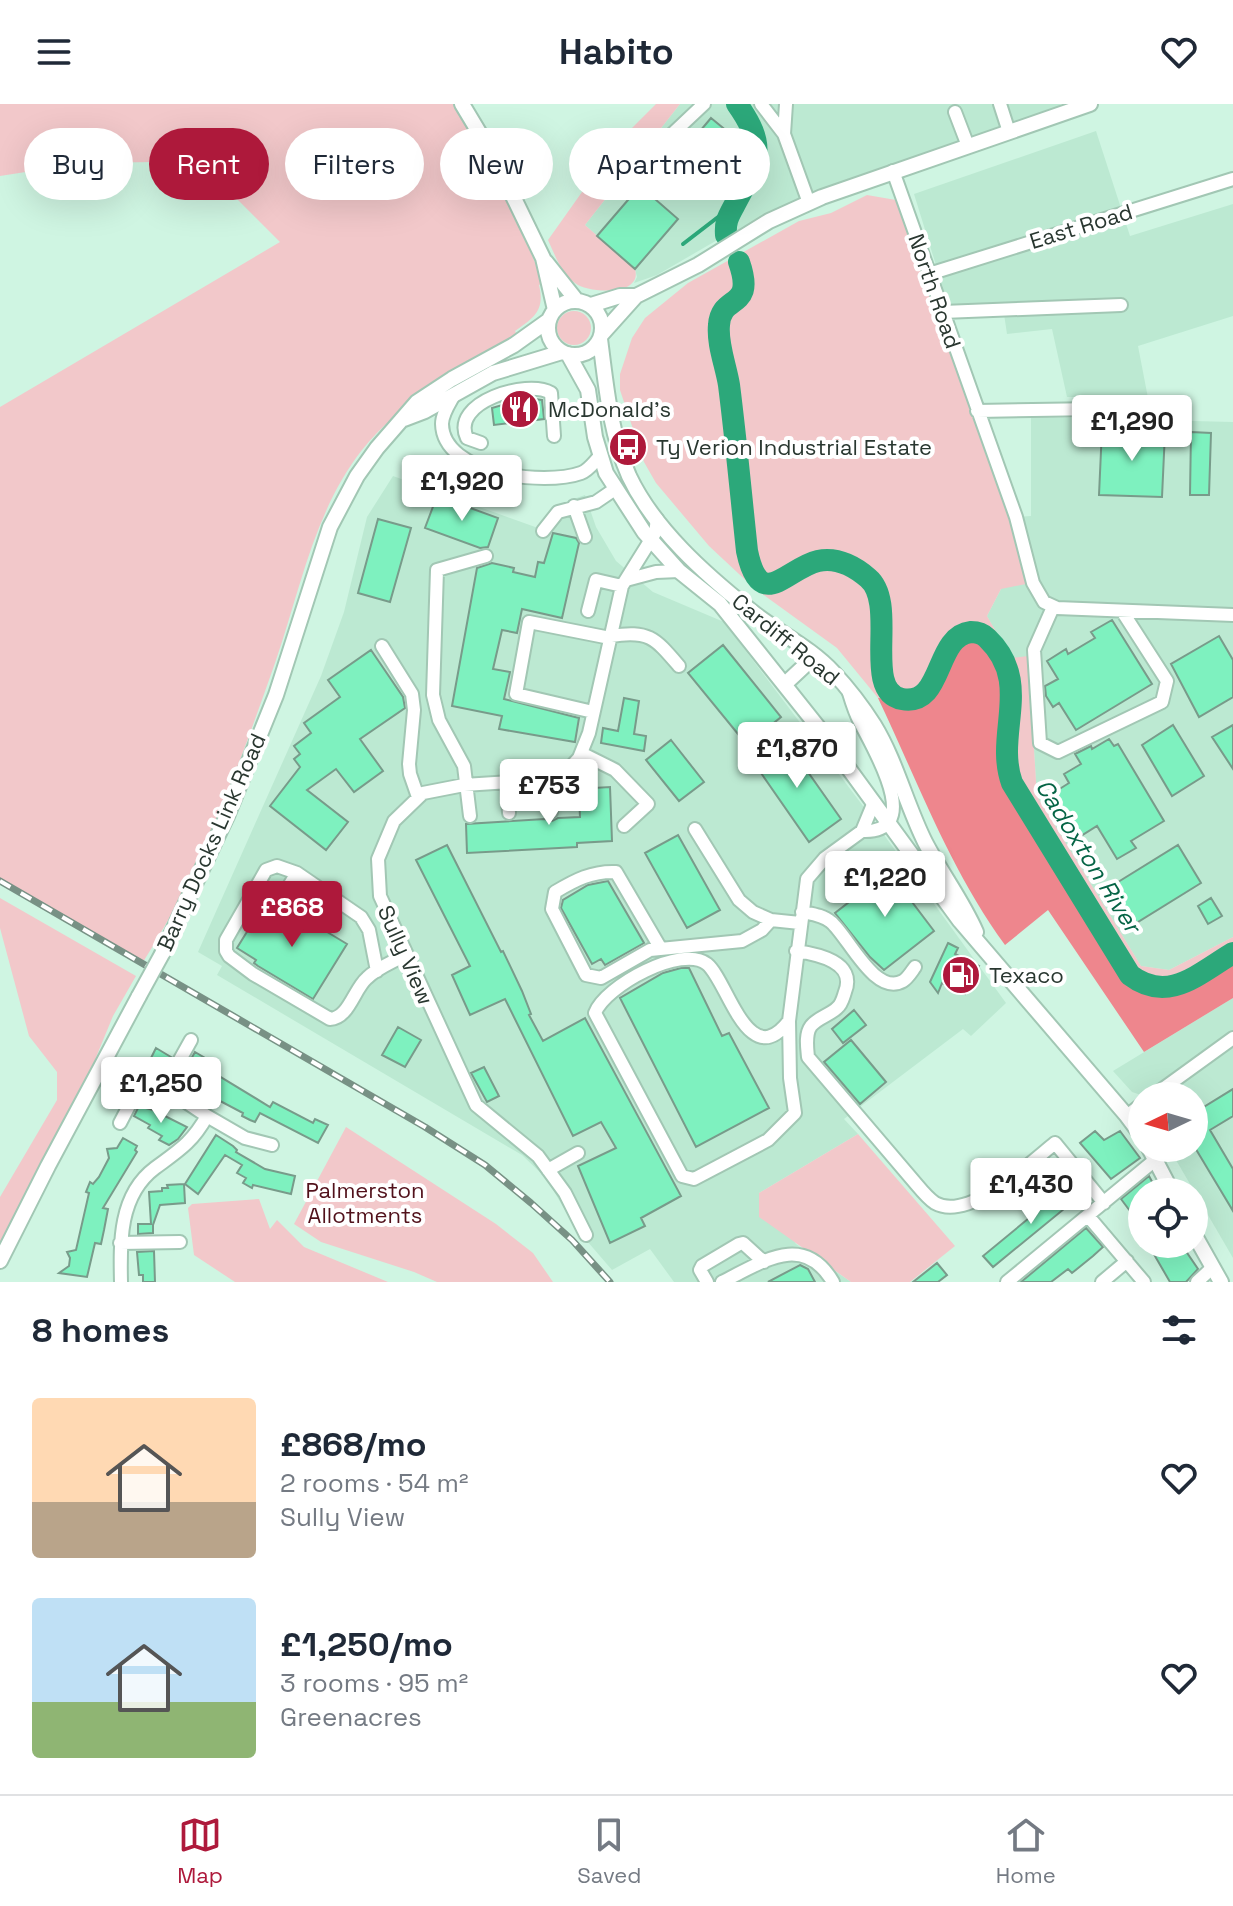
<!DOCTYPE html>
<html lang="en">
<head>
<meta charset="utf-8">
<style>
	body { margin:0; font-family:"Space Grotesk",sans-serif; background:#f2f2f3; color:#1f2937; height:100vh; display:flex; flex-direction:column; font-size:30px; white-space:nowrap }
	* { box-sizing:border-box; margin:0 }
	p { font-size:26px; color:#747a83 }
	.icon { flex:none; width:44px; height:44px; fill:none; stroke:currentColor; stroke-width:2; stroke-linecap:round; stroke-linejoin:round }
	.map { position:relative; height:1178px; overflow:hidden }
	.details { display:flex; flex-direction:column; background:#fff; flex:1 }
	.details>* { flex:none }
	.guide { position:absolute; left:24px; top:24px; width:800px; height:72px; display:flex; gap:16px }
	.needle { width:52px; rotate:265deg }
	.buttons { position:absolute; left:1128px; top:978px; display:grid; gap:16px }
	.buttons a { display:grid; place-items:center; width:80px; height:80px; border-radius:50%; background:#fff; box-shadow:0 8px 32px #0002; font-size:40px }
	.price { position:absolute; translate:-50% -68px; padding:0 18px; border-radius:8px; background:#fff; color:#222; font-size:26px; line-height:52px; filter:drop-shadow(0 2px 4px #0008) }
	.price::after { content:''; position:absolute; left:50%; top:48px; width:24px; height:18px; margin-left:-12px; background:inherit; clip-path:polygon(0 0,100% 0,50% 100%) }
	.price.current { background:#ae193b; color:#fff }
	ul { padding:0; list-style:none }
	li { display:flex; align-items:center; gap:24px; height:200px; padding:0 32px }
	li span { display:grid; place-items:center; flex:none; width:224px; height:160px; border-radius:8px; color:#555 }
	li>.icon { margin-inline-start:auto }
	span .icon { width:96px; height:96px; fill:#fffc; stroke-width:1 }
	li b { font-size:34px }
	h2 { display:flex; justify-content:space-between; align-items:center; height:96px; padding:0 32px; font-size:34px }
	.chip { padding:0 28px; border-radius:36px; background:#fff; box-shadow:0 8px 32px #0002; font-size:28px; line-height:72px }
	.chip.current { background:#ae193b; color:#fff }
	header { display:flex; justify-content:space-between; align-items:center; height:104px; padding:0 32px; background:#fff; font-size:36px; font-weight:700 }
	.tab-bar { display:flex; justify-content:space-around; align-items:center; height:112px; border-top:2px solid #e0e1e3; background:#fff; font-size:22px; color:#747a83 }
	.tab-bar a { display:grid; justify-items:center; gap:4px }
	.tab-bar .current { color:#ae193b }
	.map>svg:first-child { display:block }
	.built { fill:#bce9d2 }
	.green { fill:#f2c8ca }
	.forest { fill:#ee868d }
	.lines { fill:none; stroke-linecap:round; stroke-linejoin:round }
	.stream { stroke:#2ca87a; stroke-width:4 }
	.river { stroke:#2ca87a; stroke-width:22 }
	.building { fill:#7ef1bf; stroke:#789b8a; stroke-width:2 }
	.minor-casing { stroke:#a2c7b4; stroke-width:16 }
	.major-casing { stroke:#a2c7b4; stroke-width:18 }
	.minor { stroke:#fff; stroke-width:12 }
	.major { stroke:#fff; stroke-width:14 }
	.rail-casing { stroke:#789185; stroke-width:7 }
	.rail { stroke:#fff; stroke-width:4; stroke-dasharray:12; stroke-linecap:butt }
	.major-bridge-casing { stroke:#a2c7b4; stroke-width:18; stroke-linecap:butt }
	.major-bridge { stroke:#fff; stroke-width:14 }
	.labels { text-anchor:middle; stroke-width:8; stroke-linejoin:round; paint-order:stroke }
	.street-label { font-size:22px; fill:#293730; stroke:#fff }
	.poi-label { font-size:22px; fill:#293730; stroke:#fff; text-anchor:start }
	.park-label { font-size:22px; fill:#51111b; stroke:#fff }
	.water-label { font-size:24px; font-style:italic; fill:#056445; stroke:#fff }
</style>
</head>
<body>
<header><svg class="icon" aria-label="menu" viewBox="0 0 24 24"><path d="M4 6h16M4 12h16M4 18h16"/></svg>Habito<svg class="icon" aria-label="heart" viewBox="0 0 24 24"><path d="M12 20l-8-8c-3-5 5-10 8-4 3-6 11-1 8 4z"/></svg></header>
<div class="map">
<svg width="1233" height="1178" viewBox="0 0 1233 1178">
	<rect width="100%" height="100%" fill="#cff5e2"/>
	<path class="built" d="M680,0H1061L1054,6L814,90L719,135L657,171L634,179L637,173L635,165L585,121Z
		M1096,27L1130,132L1233,100V212L1138,242L1148,294L1067,293L1052,225L1007,230L1004,210L952,213L914,90Z
		M1031,313L1233,318V833L1169,866L1141,862L1037,692L1028,553L1011,555L987,512L1001,485L1000,417L1016,413L1031,412Z
		M393,372L538,424L565,398L585,391L596,423L616,457L653,488L724,518L863,702L1006,899L971,932L963,925L844,1015L858,1030L759,1089L796,1140L851,1178H674L650,1145L612,1166L575,1123L546,1074L522,1051L217,871L222,862L198,848L321,572L344,508L367,413Z
		M1233,894V1154L1169,1044H1194V992H1144L1132,988L1113,967Z"/>
	<path class="green" d="M0,0H453C491,60 518,113 543,179L539,181C545,206 535,213 515,227L517,231C462,264 402,296 362,346C314,407 300,487 275,559C239,661 202,767 143,858L0,775V303L280,138L236,94L198,70L154,58L83,59L0,72Z
		M656,0H680L585,121L635,165C643,192 589,190 575,179C561,169 555,151 548,136L616,40Z
		M867,91L896,96L1010,412L1026,480L1001,485L987,512L1011,554L1028,552L1037,692L1141,862L1169,866L1233,833V848L1164,885L1152,884L1111,842L1012,679C1000,644 1017,604 1009,567L950,540C928,589 934,596 878,594L837,544L754,484L709,442L656,379L644,358L620,286V270L632,234L645,214L688,179L799,117L831,109Z
		M557 224a17 17 0 1 1 34 0a17 17 0 1 1-34 0Z
		M0,794L136,872L113,912L92,963L0,1141V1093L57,996V968L29,932L0,824Z
		M346,1023L496,1120L533,1149L553,1178H437L414,1168L321,1138L294,1120Z
		M858,1030L955,1142L910,1178H851L759,1113V1089Z
		M259,1095L270,1125L277,1116L304,1143L388,1178H235L194,1151L188,1104L192,1100Z"/>
	<path class="forest" d="M969,528L986,533L1005,558L1011,578L1012,609L1007,655L1012,679L1072,778L1133,864C1168,890 1198,863 1233,847V894L1144,948L1048,806L1005,841C949,764 918,678 878,594C889,594 904,597 915,593C944,584 935,542 969,528Z"/>
	<g class="lines">
		<path class="stream" d="M683,140L735,100"/>
		<path class="river" d="M726,131C725,118 728,113 734,102C757,58 769,45 737,0
			M739,158C756,207 721,189 719,221C717,240 726,262 729,281C736,336 741,391 747,447C760,510 787,464 818,457C837,453 854,462 868,474C899,500 861,587 902,595C944,603 934,532 971,528C977,528 983,530 987,534C1034,579 994,629 1012,679L1130,871C1168,900 1198,870 1233,849"/>
	</g>
	<path class="building" d="M711,14L745,42L724,68L690,39Z
		M640,82L678,115L635,165L597,132Z
		M526,294L542,296L544,315L494,321L492,304Z
		M1102,325L1165,328L1162,393L1099,391Z
		M1191,328L1211,329L1209,391H1190Z
		M437,392L498,414L488,443L480,444L425,424Z
		M378,415L411,424L390,498L358,489Z
		M553,429L576,434L579,439L562,514L522,505L517,529L502,526L493,565L510,568L504,595L579,614L575,638L499,625L502,612L452,602L477,464L492,459L514,464L513,468L535,473L538,458L544,459Z
		M1112,516L1152,580L1076,626L1059,599L1053,603L1046,592L1045,582L1058,575L1047,557L1066,545L1068,550L1095,534L1091,528Z
		M1219,532L1233,556V593L1199,613L1171,560Z
		M723,541L781,613L747,641L688,569Z
		M371,546L403,593L405,604L360,635L383,667L354,688L336,665L307,686L348,718L326,746L270,702L300,663L294,655L300,650L294,642L311,629L304,619L340,593L328,576Z
		M624,594L639,597L634,630L646,632L644,647L601,639L603,624L618,627Z
		M1173,621L1204,672L1172,692L1142,641Z
		M1233,621V665L1212,633Z
		M784,634L841,715L809,738L752,656Z
		M1109,635L1114,642L1118,640L1164,717L1131,737L1136,744L1117,755L1097,722L1076,735L1050,691L1069,679L1064,670L1081,660L1075,650L1091,642L1092,645Z
		M671,636L704,678L679,697L646,656Z
		M578,672H593L594,684L610,683L612,737L577,739V743L467,749L466,720L545,715L552,717L558,714L580,713Z
		M678,731L720,806L687,824L645,749Z
		M447,741L501,848L503,847L522,887L531,910L529,911L543,937L585,914L681,1092L641,1114L645,1122L610,1139L578,1062L616,1044L601,1018L573,1032L505,895L470,911L452,871L470,862L416,756Z
		M1178,741L1201,779L1133,821L1110,783Z
		M883,754L902,780L900,782L934,827L884,866L870,853L835,809L880,774L871,762Z
		M608,777L644,839L605,861L601,855L592,860L561,804L563,796L588,781Z
		M1211,794L1222,812L1208,820L1198,802Z
		M266,797L286,809L289,805L347,840L313,895L258,862L254,859L256,856L237,844Z
		M948,839L958,844L955,850L979,862L965,890L942,879L938,889L930,878Z
		M681,864H689L722,932L729,929L769,1004L696,1043L620,894L663,869Z
		M854,906L866,921L843,939L832,925Z
		M398,923L421,936L405,963L382,951Z
		M851,936L886,978L860,1000L824,958Z
		M156,944L171,953L152,987L136,984Z
		M195,948L205,954L203,956L208,960L206,964L270,1003L273,998L313,1019L315,1015L328,1021L318,1039L260,1009L255,1018L250,1016L242,1012L243,1009L205,989L207,985L203,983L204,981L185,966Z
		M484,963L499,992L487,998L471,969Z
		M1233,985V1012L1210,1026L1233,1065V1107L1194,1042V1009Z
		M139,1002L153,1006L187,1023L178,1035L169,1041L159,1036L162,1032L148,1024L150,1021L134,1012Z
		M1095,1027L1104,1036L1120,1027L1140,1054L1111,1075L1080,1039Z
		M216,1031L233,1042L237,1046L236,1048L265,1065L295,1072L291,1090L253,1081L252,1084L243,1079L246,1074L237,1069L242,1061L225,1051L198,1090L185,1080Z
		M123,1034L137,1042L135,1046L137,1048L103,1104L108,1105L104,1126L101,1140L95,1139L87,1173L59,1169L69,1162L70,1154L67,1148L76,1146L89,1089L86,1088L90,1078L93,1080L99,1073L109,1054L107,1045L117,1044Z
		M1149,1072L1156,1085L1142,1088V1123L1121,1095Z
		M184,1080L185,1099L160,1101L153,1121V1129L138,1130V1120H151L149,1088L162,1087V1084H168L167,1081Z
		M1068,1082L1080,1096L1072,1102L1070,1100L993,1163L983,1152Z
		M1086,1124L1103,1143L1093,1152L1072,1169L1068,1165L1051,1178H1021Z
		M1148,1140H1181L1198,1165L1186,1178H1170Z
		M154,1147L155,1178H143V1171H139L137,1148Z
		M937,1159L947,1171L938,1178H913Z
		M800,1161L808,1165L815,1178H768Z"/>
	<g class="lines">
		<defs>
			<path id="minor" d="M761,0L784,30L809,99
				M1000,0L1009,28
				M955,8L968,42
				M784,30L786,0
				M670,32L704,0
				M893,67L1016,413L1033,479L1044,498L1057,504L1233,511
				M929,170L1233,75
				M943,208L1121,201
				M454,291C449,300 442,310 442,320C443,371 545,382 581,369C589,366 594,358 600,352
				M977,307L1099,305
				M481,339L467,334C450,298 527,275 551,289L554,332
				M574,402L585,433
				M543,427L558,408L596,398L615,385
				M626,476L656,468L679,467
				M1053,503L1034,546L1040,639L1058,648L1162,598L1167,577L1122,507
				M588,507L596,476L622,482
				M611,532C649,526 655,534 679,562
				M382,542L412,590L414,606L409,660L410,670L418,693
				M849,589C852,599 855,609 860,618C873,644 926,730 862,727
				M593,608L516,590L529,518L610,534
				M581,649L615,666L648,700L624,722
				M549,673L551,708
				M507,678L509,709
				M470,712L464,662L439,616L433,591L437,466L486,452
				M695,725L739,796L753,808L771,816
				M286,787L297,769
				M802,808C812,810 823,811 831,818C848,832 875,893 903,877C908,874 912,867 915,863
				M661,845L616,768C592,767 575,776 555,788L552,805L586,871L601,874L650,846L742,837L762,826L771,816L800,819
				M796,847C817,850 857,858 845,888C843,894 842,900 837,904C830,911 817,914 811,922C805,930 807,943 808,953L917,1081C922,1087 929,1095 935,1099C969,1118 1030,1059 1055,1039L1104,1099
				M377,867L369,826L361,813L297,769L277,762L266,766L226,836V847L229,852L253,870L330,915C349,914 354,885 367,874C377,864 393,858 405,851
				M789,917C748,970 728,877 707,860C682,840 605,882 595,909L682,1072L694,1075L768,1036L795,1009L790,974L789,917L807,775L825,754L862,727L874,698
				M165,984L207,1012
				M1153,992L1233,934
				M1127,1012L1142,1000
				M120,1019L133,994L139,992L151,997L158,995L191,936
				M548,1066L578,1049
				M1088,1112L1144,1178
				M586,1131L565,1089L538,1052L476,1001L380,792L378,755L394,717L423,689L464,681L539,676L567,667L579,654L589,629L622,482L655,429L657,415
				M120,1139L180,1138
				M121,1178C120,1138 119,1091 155,1064C178,1047 192,1039 207,1012L245,1034L272,1041
				M707,1178L700,1166L702,1162L739,1140L743,1139L764,1158
				M722,1178C761,1159 803,1127 833,1178
				M1007,1178L1155,1056
				M1102,1178L1127,1157
				M1197,1178L1212,1164"/>
			<path id="major" d="M462,0L495,55L543,154L555,206
				M546,158L577,197
				M548 224a27 27 0 1 1 54 0a27 27 0 1 1-54 0Z
				M591,201L620,192H636L698,161L769,117L822,93L1090,0
				M601,231L636,192
				M600,235C606,281 610,329 629,372C654,425 705,470 750,506C777,528 810,543 833,568C848,584 862,602 874,621C896,657 906,700 925,738C941,769 962,796 976,828
				M568,250L588,286L595,333L606,369L644,428L679,467L720,500L822,628L960,817L1127,1012L1142,1032
				M404,315L425,307L493,269L562,248
				M785,580L815,552
				M162,850L227,712L276,591L330,423L357,372L377,344L417,298L452,275L514,241L549,216
				M1149,1044L1172,1088
				M1194,1130L1221,1178
				M0,1157L48,1062L139,892"/>
		</defs>
		<use href="#minor" class="minor-casing"/>
		<use href="#major" class="major-casing"/>
		<use href="#minor" class="minor"/>
		<use href="#major" class="major"/>
		<defs>
			<path id="rail" d="M0,777L425,1023L485,1061L531,1099L572,1136L610,1178"/>
		</defs>
		<use href="#rail" class="rail-casing"/>
		<use href="#rail" class="rail"/>
		<defs>
			<path id="major-bridge" d="M139,892L162,850"/>
		</defs>
		<use href="#major-bridge" class="major-bridge-casing"/>
		<use href="#major-bridge" class="major-bridge"/>
	</g>
	<defs>
		<symbol id="restaurant-disc" viewBox="-11 -11 22 22"><circle r="9.5" fill="#ae193b" stroke="#fff"/><path d="M-5-6h1v4h1v-4h1v4h1v-4h1v5L-1.5 .5V6h-2V.5L-5-1ZM5-6V6H3V1.5H1.5Q1.5-4 5-6Z" fill="#fff"/></symbol>
		<symbol id="bus-disc" viewBox="-11 -11 22 22"><circle r="9.5" fill="#ae193b" stroke="#fff"/><path d="M-5-6H5V4H4V6H2V4H-2V6H-4V4H-5ZM-3.5-4V0h7V-4ZM-3.5 1.2v1.5H-2V1.2ZM2 1.2v1.5H3.5V1.2Z" fill="#fff"/></symbol>
		<symbol id="fuel-disc" viewBox="-11 -11 22 22"><circle r="9.5" fill="#ae193b" stroke="#fff"/><path d="M-5.5-6h7V0h2V4h1.3V-2.5L3-4.5l.8-.8L6-3V5H2.5V1h-1V6h-7ZM-4.2-4.7v3.2H.2V-4.7Z" fill="#fff"/></symbol>
	</defs>
	<g fill-rule="evenodd">
		<use href="#restaurant-disc" x="498" y="283" width="44" height="44"/>
		<use href="#bus-disc" x="606" y="321" width="44" height="44"/>
		<use href="#fuel-disc" x="939" y="849" width="44" height="44"/>
	</g>
	<g class="labels">
		<g class="street-label">
			<text transform="translate(1081 122) rotate(-17)" y="8">East Road</text>
			<text transform="translate(935 187) rotate(71)" y="8">North Road</text>
			<text transform="translate(786 535) rotate(39)" y="8">Cardiff Road</text>
			<text transform="translate(211 738) rotate(-66)" y="8">Barry Docks Link Road</text>
			<text transform="translate(406 851) rotate(66)" y="8">Sully View</text>
		</g>
		<g class="poi-label">
			<text x="548" y="313">McDonald's</text>
			<text x="656" y="351">Ty Verion Industrial Estate</text>
			<text x="989" y="879">Texaco</text>
		</g>
		<g class="park-label">
			<text x="365" y="1094">Palmerston<tspan x="365" dy="25">Allotments</tspan></text>
		</g>
		<g class="water-label">
			<text transform="translate(1088 752) rotate(58)" y="8">Cadoxton River</text>
		</g>
	</g>
</svg>
<div class="buttons">
<a><svg class="needle" viewBox="-14 -14 28 28"><path d="M0-13l5 13h-10z" fill="#e53935"/><path d="M0 13l5-13h-10z" fill="#747a83"/></svg></a>
<a><svg class="icon" aria-label="locate" viewBox="0 0 24 24"><circle cx="12" cy="12" r="6"/><path d="M12 2v4M12 18v4M2 12h4M18 12h4"/></svg></a>
</div>
<b class="price" style="left:1132px;top:359px">£1,290</b>
<b class="price" style="left:462px;top:419px">£1,920</b>
<b class="price" style="left:797px;top:686px">£1,870</b>
<b class="price" style="left:549px;top:723px">£753</b>
<b class="price" style="left:885px;top:815px">£1,220</b>
<b class="price current" style="left:292px;top:845px">£868</b>
<b class="price" style="left:161px;top:1021px">£1,250</b>
<b class="price" style="left:1031px;top:1122px">£1,430</b>
<div class="guide">
<a class="chip">Buy</a>
<a class="chip current">Rent</a>
<a class="chip">Filters</a>
<a class="chip">New</a>
<a class="chip">Apartment</a>
</div>
</div>
<section class="details">
<h2>8 homes<svg class="icon" aria-label="filters" viewBox="0 0 24 24"><path d="M4 7h16M4 17h16"/><circle cx="9" cy="7" r="2"/><circle cx="15" cy="17" r="2"/></svg></h2>
<ul>
<li><span style="background:linear-gradient(#ffd9b3 65%,#b9a48a 0)"><svg class="icon" aria-label="home" viewBox="0 0 24 24"><path d="M3 11l9-7 9 7M6 9v11h12V9"/></svg></span><div><b>£868/mo</b><p>2 rooms · 54 m²</p><p>Sully View</p></div><svg class="icon" aria-label="heart" viewBox="0 0 24 24"><path d="M12 20l-8-8c-3-5 5-10 8-4 3-6 11-1 8 4z"/></svg></li>
<li><span style="background:linear-gradient(#bfe0f5 65%,#8fb573 0)"><svg class="icon" aria-label="home" viewBox="0 0 24 24"><path d="M3 11l9-7 9 7M6 9v11h12V9"/></svg></span><div><b>£1,250/mo</b><p>3 rooms · 95 m²</p><p>Greenacres</p></div><svg class="icon" aria-label="heart" viewBox="0 0 24 24"><path d="M12 20l-8-8c-3-5 5-10 8-4 3-6 11-1 8 4z"/></svg></li>
</ul>
</section>
<nav class="tab-bar">
<a class="current"><svg class="icon" aria-label="map" viewBox="0 0 24 24"><path d="M3 6l6-2 6 2 6-2v14l-6 2-6-2-6 2zM9 4v14M15 6v14"/></svg>Map</a>
<a><svg class="icon" aria-label="saved" viewBox="0 0 24 24"><path d="M7 4h10v16l-5-4-5 4z"/></svg>Saved</a>
<a><svg class="icon" aria-label="home" viewBox="0 0 24 24"><path d="M3 11l9-7 9 7M6 9v11h12V9"/></svg>Home</a>
</nav>
</body>
</html>
